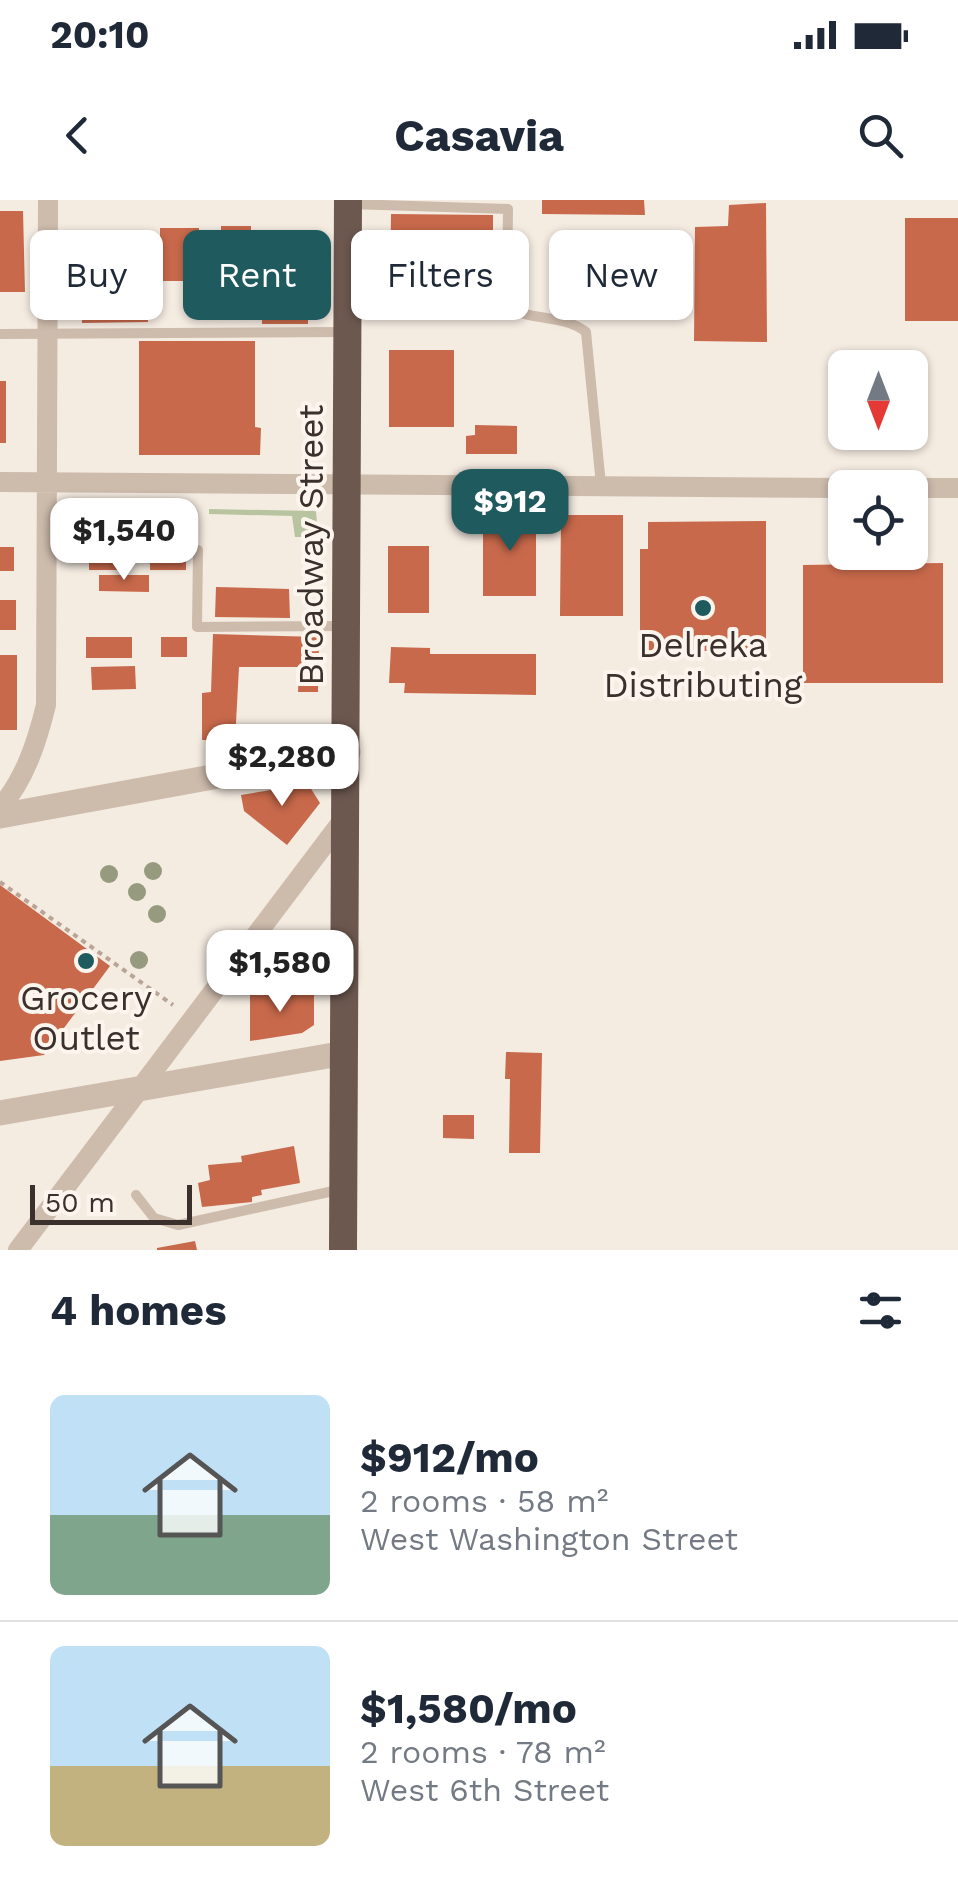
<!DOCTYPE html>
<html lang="en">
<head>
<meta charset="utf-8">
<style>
	body { margin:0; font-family:"Work Sans",sans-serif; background:#f2f2f3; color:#1f2937; height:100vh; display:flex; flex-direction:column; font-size:38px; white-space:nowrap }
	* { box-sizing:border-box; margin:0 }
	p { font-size:32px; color:#747a83 }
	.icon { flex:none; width:55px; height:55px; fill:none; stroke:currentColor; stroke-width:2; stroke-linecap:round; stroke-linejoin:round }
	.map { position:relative; height:1050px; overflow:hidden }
	.details { display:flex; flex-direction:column; background:#fff; flex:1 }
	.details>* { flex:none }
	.banner { position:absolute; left:30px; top:30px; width:900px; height:90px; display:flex; gap:20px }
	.needle { width:65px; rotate:180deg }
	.fabs { position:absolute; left:828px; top:150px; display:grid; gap:20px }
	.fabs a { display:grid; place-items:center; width:100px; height:100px; border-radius:15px; background:#fff; box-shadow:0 2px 8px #0004; font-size:50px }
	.scale { position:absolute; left:30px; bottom:25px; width:162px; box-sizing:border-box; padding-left:10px; border:5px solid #3b302b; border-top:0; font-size:28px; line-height:35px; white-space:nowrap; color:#3b302b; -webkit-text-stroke:8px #fbf5ee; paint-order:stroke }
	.price { position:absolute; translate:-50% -85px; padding:0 22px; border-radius:20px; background:#fff; color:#222; font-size:32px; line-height:65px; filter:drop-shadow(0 2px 5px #0008) }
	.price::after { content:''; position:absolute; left:50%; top:60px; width:30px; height:22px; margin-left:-15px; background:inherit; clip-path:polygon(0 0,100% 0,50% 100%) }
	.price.selected { background:#1f5a5e; color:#fff }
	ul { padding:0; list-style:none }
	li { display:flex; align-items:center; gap:30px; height:250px; padding:0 50px }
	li+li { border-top:2px solid #e0e1e3 }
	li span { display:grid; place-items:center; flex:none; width:280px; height:200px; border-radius:15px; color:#555 }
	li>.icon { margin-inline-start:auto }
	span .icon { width:120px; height:120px; fill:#fffc; stroke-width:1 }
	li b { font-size:42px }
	h2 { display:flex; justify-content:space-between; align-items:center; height:120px; padding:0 50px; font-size:42px }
	.pill { padding:0 35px; border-radius:15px; background:#fff; box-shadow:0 2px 8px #0004; font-size:35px; line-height:90px }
	.pill.selected { background:#1f5a5e; color:#fff }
	.status { display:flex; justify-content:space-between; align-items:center; height:70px; padding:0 50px; background:#fff; direction:ltr }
	.status svg { height:28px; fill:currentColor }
	header { display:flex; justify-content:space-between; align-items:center; height:130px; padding:0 50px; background:#fff; font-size:45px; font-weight:700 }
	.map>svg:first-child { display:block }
	.green { fill:#b8c4a0 }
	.building { fill:#c8694b }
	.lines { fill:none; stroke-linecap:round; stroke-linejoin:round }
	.path { stroke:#b9a596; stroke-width:4; stroke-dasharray:5 5; stroke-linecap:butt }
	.service { stroke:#cdbbac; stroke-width:10 }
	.minor { stroke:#cdbbac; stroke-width:20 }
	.tertiary { stroke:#cdbbac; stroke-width:25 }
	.trunk { stroke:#6c584f; stroke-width:28 }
	.tree { fill:#969b7f }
	.poi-dot { fill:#1f5a5e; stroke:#fbf5ee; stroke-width:4 }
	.labels { text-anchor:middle; stroke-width:8; stroke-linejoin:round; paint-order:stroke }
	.street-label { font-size:35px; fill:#3b302b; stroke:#fbf5ee }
	.poi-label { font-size:35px; fill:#3b302b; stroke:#fbf5ee }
</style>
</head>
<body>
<div class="status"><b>20:10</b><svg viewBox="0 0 49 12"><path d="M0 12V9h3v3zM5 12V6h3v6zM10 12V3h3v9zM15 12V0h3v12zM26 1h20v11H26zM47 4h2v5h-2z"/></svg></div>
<header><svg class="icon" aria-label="back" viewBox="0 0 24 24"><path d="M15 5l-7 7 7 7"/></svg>Casavia<svg class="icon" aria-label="search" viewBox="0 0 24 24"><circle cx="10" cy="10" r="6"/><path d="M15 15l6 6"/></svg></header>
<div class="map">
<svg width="958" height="1050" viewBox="0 0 958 1050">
	<rect width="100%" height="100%" fill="#f4ebe1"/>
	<path class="green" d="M209,309L316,311L318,337H295L292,316L209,314Z"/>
	<path class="building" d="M542,0H644L645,15L542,14Z
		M766,3L767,142L694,141L695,27L728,26L729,5Z
		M0,11H23L25,92H0Z
		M391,14L493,15V96L390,95Z
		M905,18H958V121H905Z
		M221,26H251V82H221Z
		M160,28H199V81H160Z
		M146,32L148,122L82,123L81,68H97V33Z
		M263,55H294L293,103L308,102V124H262Z
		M139,141H255V227L261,228L260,255H139Z
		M389,150H454V227H389Z
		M899,152V168H844V155Z
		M0,181H6V243H0Z
		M475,225L517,226V254H466V236L475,235Z
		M845,232H899V242H845Z
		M88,311H128V335H88Z
		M483,313H536V396H483Z
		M561,315H623V416H560Z
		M766,321V451H640V349H648V322Z
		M388,346H429V413H388Z
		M0,347H14V371H0Z
		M89,347H131V370H89Z
		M150,347H186V370H150Z
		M943,363V483H803V365Z
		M99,375H149V392L99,391Z
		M216,387L289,389L290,418L215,417Z
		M0,400H16V430H0Z
		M213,434L319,437L318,492H298L299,467H239L235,541L202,540V493L211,492Z
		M86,437H132V458H86Z
		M161,437H187V457H161Z
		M391,447L430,448V454H536V495L404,493L405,483H389Z
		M0,455H17V530H0Z
		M135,466L136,489L92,490L91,467Z
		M308,584L320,603L287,645L244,611L241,595Z
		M0,685L110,766L44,855L0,861Z
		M314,794V825L302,833L250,841V795Z
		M506,852L542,853L540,953H509L510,879H505Z
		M443,915H474V939L443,938Z
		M294,946L300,983L261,990L262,995L252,997V1002L202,1007L198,983L210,980L208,965L242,962L241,956Z
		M195,1041L197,1050H157V1048Z"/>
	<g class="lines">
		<path class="path" d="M0,682L173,805"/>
		<path class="service" d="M349,4L508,9L507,97L514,111C538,120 566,116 586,132L601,285
			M0,134L344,132
			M198,350L197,427L344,426
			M136,995L154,1018L178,1025L338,990"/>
		<path class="minor" d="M0,282L845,288
			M910,288H958
			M0,608C25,579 37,542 46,505L48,0
			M18,1050L346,616"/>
		<path class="tertiary" d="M0,616L348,552
			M0,913L345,853"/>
		<path class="trunk" d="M343,1050L348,0"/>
	</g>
	<g class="tree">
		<circle cx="153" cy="671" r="9"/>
		<circle cx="109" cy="674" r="9"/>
		<circle cx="137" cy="692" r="9"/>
		<circle cx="157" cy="714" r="9"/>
		<circle cx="139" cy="760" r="9"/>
	</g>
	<g class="poi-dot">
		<circle cx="703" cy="408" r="10"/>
		<circle cx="86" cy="761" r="10"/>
	</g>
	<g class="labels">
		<g class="street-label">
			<text transform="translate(311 345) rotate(-90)" y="12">Broadway Street</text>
		</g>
		<g class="poi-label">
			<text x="703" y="457">Delreka<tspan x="703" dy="40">Distributing</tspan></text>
			<text x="86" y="810">Grocery<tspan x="86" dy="40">Outlet</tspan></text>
		</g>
	</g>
</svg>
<div class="fabs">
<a><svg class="needle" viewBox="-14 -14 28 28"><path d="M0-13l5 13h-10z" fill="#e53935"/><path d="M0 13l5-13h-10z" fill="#747a83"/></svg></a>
<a><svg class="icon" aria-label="locate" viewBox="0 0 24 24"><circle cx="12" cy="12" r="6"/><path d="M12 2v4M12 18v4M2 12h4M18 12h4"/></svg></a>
</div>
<div class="scale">50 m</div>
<b class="price selected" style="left:510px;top:354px">$912</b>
<b class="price" style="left:124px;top:383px">$1,540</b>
<b class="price" style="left:282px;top:609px">$2,280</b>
<b class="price" style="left:280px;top:815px">$1,580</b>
<div class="banner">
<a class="pill">Buy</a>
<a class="pill selected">Rent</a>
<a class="pill">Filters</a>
<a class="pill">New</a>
</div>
</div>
<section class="details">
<h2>4 homes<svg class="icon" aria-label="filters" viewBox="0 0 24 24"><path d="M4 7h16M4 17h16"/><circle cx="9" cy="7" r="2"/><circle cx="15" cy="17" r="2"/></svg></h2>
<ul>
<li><span style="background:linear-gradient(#bfe0f5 60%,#7fa58c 0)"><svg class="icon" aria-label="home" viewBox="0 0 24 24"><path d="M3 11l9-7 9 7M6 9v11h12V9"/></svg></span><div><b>$912/mo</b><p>2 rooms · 58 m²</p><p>West Washington Street</p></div></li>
<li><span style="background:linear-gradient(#bfe0f5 60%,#c2b280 0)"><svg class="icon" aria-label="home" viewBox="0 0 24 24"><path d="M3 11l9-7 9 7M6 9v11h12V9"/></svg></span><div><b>$1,580/mo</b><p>2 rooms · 78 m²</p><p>West 6th Street</p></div></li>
</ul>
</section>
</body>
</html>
